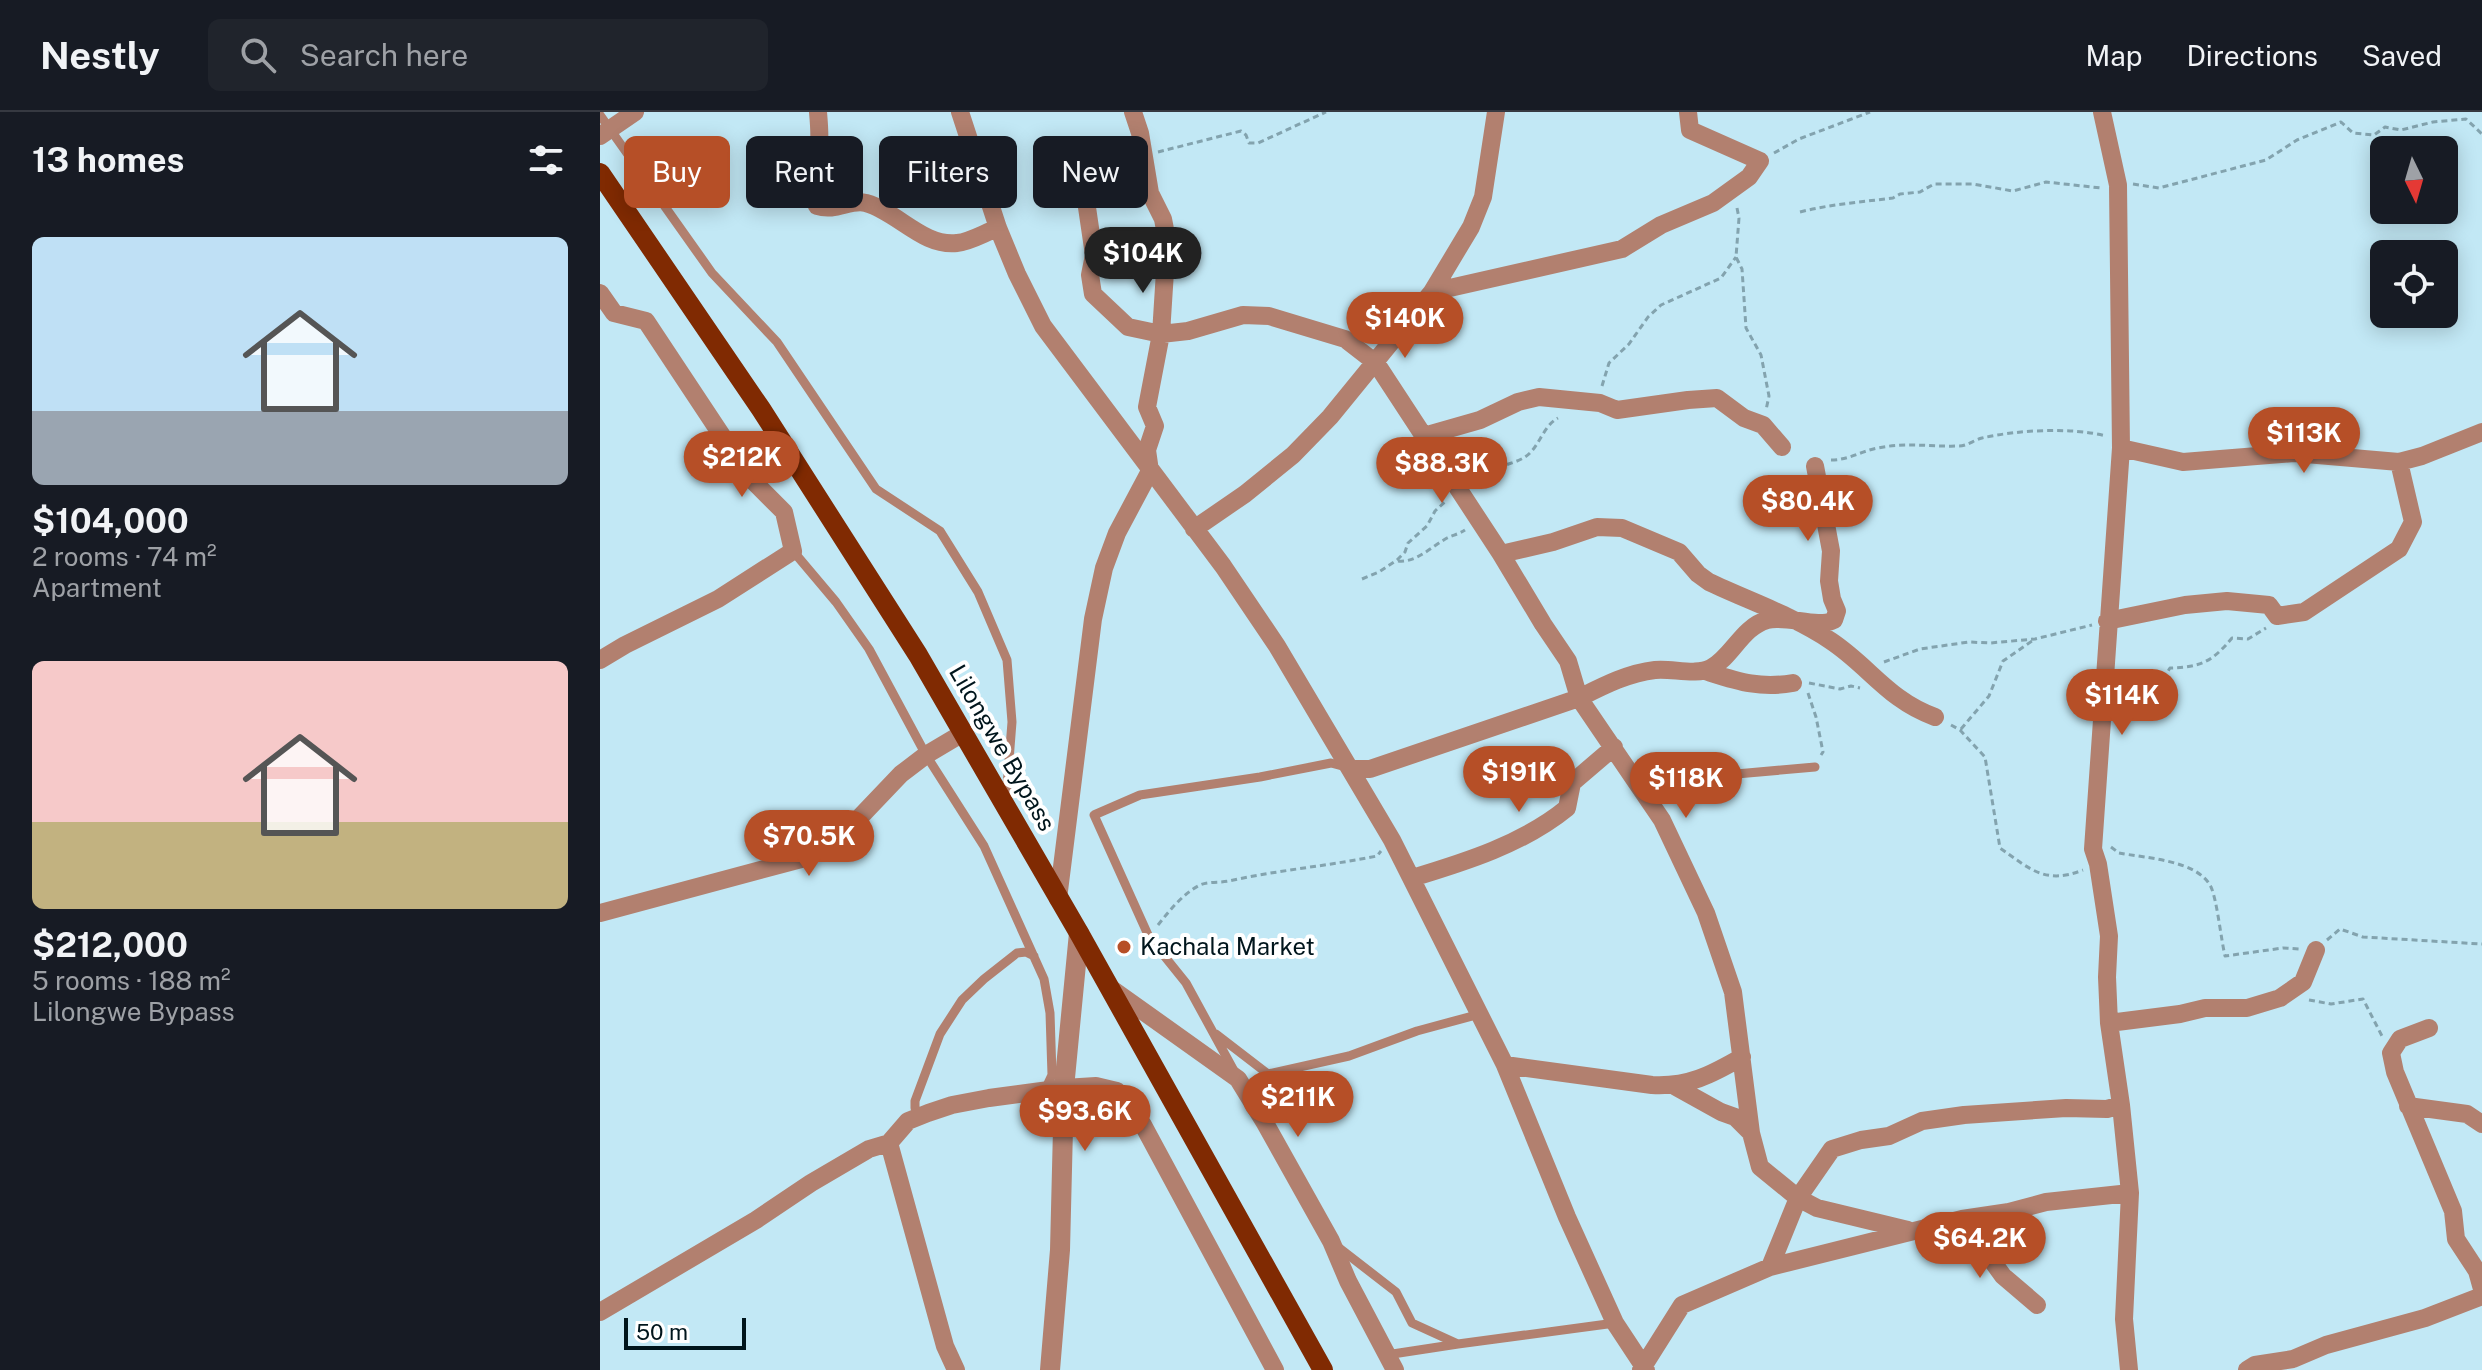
<!DOCTYPE html>
<html lang="en">
<head>
<meta charset="utf-8">
<style>
	body { margin:0; font-family:"Public Sans",sans-serif; background:#20242c; color:#f1f3f6; height:100vh; display:flex; flex-direction:column; font-size:30px; white-space:nowrap }
	* { box-sizing:border-box; margin:0 }
	p { font-size:26px; color:#9ea1a6 }
	.icon { flex:none; width:44px; height:44px; fill:none; stroke:currentColor; stroke-width:2; stroke-linecap:round; stroke-linejoin:round }
	.map { position:relative; flex:1; overflow:hidden }
	.sheet { display:flex; flex-direction:column; background:#171b24; width:600px }
	.sheet>* { flex:none }
	.banner { position:absolute; left:24px; top:24px; width:760px; height:72px; display:flex; gap:16px }
	.needle { width:52px; rotate:175deg }
	.buttons { position:absolute; left:1770px; top:24px; display:grid; gap:16px }
	.buttons a { display:grid; place-items:center; width:88px; height:88px; border-radius:12px; background:#171b24; box-shadow:0 4px 20px #0003; font-size:40px }
	.scale { position:absolute; left:24px; bottom:20px; width:122px; box-sizing:border-box; padding-left:8px; border:4px solid #00151c; border-top:0; font-size:22px; line-height:28px; white-space:nowrap; color:#00151c; -webkit-text-stroke:6px #fff; paint-order:stroke }
	.price { position:absolute; translate:-50% -68px; padding:0 18px; border-radius:28px; background:#b64f27; color:#fff; font-size:26px; line-height:52px; filter:drop-shadow(0 2px 4px #0008) }
	.price::after { content:''; position:absolute; left:50%; top:48px; width:24px; height:18px; margin-left:-12px; background:inherit; clip-path:polygon(0 0,100% 0,50% 100%) }
	.price.selected { background:#222; color:#fff }
	ul { padding:0; list-style:none }
	li { display:grid; align-content:center; gap:16px; height:424px; padding:0 32px }
	li span { display:grid; place-items:center; height:248px; border-radius:12px; color:#555 }
	li>.icon { margin-inline-start:auto }
	span .icon { width:144px; height:144px; fill:#fffc; stroke-width:1 }
	li b { font-size:34px }
	h2 { display:flex; justify-content:space-between; align-items:center; height:96px; padding:0 32px; font-size:34px }
	.pill { padding:0 28px; border-radius:12px; background:#171b24; box-shadow:0 4px 20px #0003; font-size:28px; line-height:72px }
	.pill.selected { background:#b64f27; color:#fff }
	header { display:flex; align-items:center; gap:48px; box-sizing:border-box; height:112px; padding:0 40px; background:#171b24; border-bottom:2px solid #363941 }
	header strong { font-size:38px }
	nav { display:flex; gap:44px; margin-inline-start:auto; font-size:28px }
	.search { width:560px; height:72px; background:#20242c; display:flex; align-items:center; gap:20px; box-sizing:border-box; padding:0 28px; border-radius:12px; color:#9ea1a6; font-size:30px }
	main { display:flex; flex:1; min-height:0 }
	.map>svg:first-child { display:block }
	.lines { fill:none; stroke-linecap:round; stroke-linejoin:round }
	.path { stroke:#83a3ae; stroke-width:3; stroke-dasharray:6 4; stroke-linecap:butt }
	.service { stroke:#b2806f; stroke-width:9 }
	.minor { stroke:#b2806f; stroke-width:18 }
	.tertiary { stroke:#b2806f; stroke-width:20 }
	.primary { stroke:#802a02; stroke-width:20 }
	.poi-dot { fill:#b64f27; stroke:#fff; stroke-width:3 }
	.labels { text-anchor:middle; stroke-width:8; stroke-linejoin:round; paint-order:stroke }
	.street-label { font-size:24px; fill:#00151c; stroke:#fff }
	.poi-label { font-size:24px; fill:#00151c; stroke:#fff; text-anchor:start }
</style>
</head>
<body>
<header>
<strong>Nestly</strong>
<div class="search"><svg class="icon" aria-label="search" viewBox="0 0 24 24"><circle cx="10" cy="10" r="6"/><path d="M15 15l6 6"/></svg>Search here</div>
<nav><a>Map</a><a>Directions</a><a>Saved</a></nav>
</header>
<main>
<section class="sheet">
<h2>13 homes<svg class="icon" aria-label="filters" viewBox="0 0 24 24"><path d="M4 7h16M4 17h16"/><circle cx="9" cy="7" r="2"/><circle cx="15" cy="17" r="2"/></svg></h2>
<ul>
<li><span style="background:linear-gradient(#bfe0f5 70%,#9aa5b1 0)"><svg class="icon" aria-label="home" viewBox="0 0 24 24"><path d="M3 11l9-7 9 7M6 9v11h12V9"/></svg></span><div><b>$104,000</b><p>2 rooms · 74 m²</p><p>Apartment</p></div></li>
<li><span style="background:linear-gradient(#f6c9c9 65%,#c2b280 0)"><svg class="icon" aria-label="home" viewBox="0 0 24 24"><path d="M3 11l9-7 9 7M6 9v11h12V9"/></svg></span><div><b>$212,000</b><p>5 rooms · 188 m²</p><p>Lilongwe Bypass</p></div></li>
</ul>
</section>
<div class="map">
<svg width="1882" height="1258" viewBox="0 0 1882 1258">
	<rect width="100%" height="100%" fill="#c2e8f5"/>
	<g class="lines">
		<path class="path" d="M558,40L641,19L646,23L649,31H658L726,0
			M1174,41L1199,27L1270,0
			M1533,72L1559,76L1666,48L1697,28L1741,10L1753,21L1774,23L1785,15L1801,18L1833,10L1866,7L1882,22
			M1137,96L1139,106L1136,145L1142,157L1146,216L1161,243L1169,284L1166,298
			M1200,100C1231,92 1262,90 1293,86L1300,82L1320,80L1334,72H1373L1413,79L1446,70L1501,76
			M1002,274L1009,251L1029,232L1048,205L1061,193L1121,166L1136,145
			M1231,348C1249,348 1261,339 1278,336C1306,330 1331,335 1359,334C1367,334 1374,328 1382,326C1417,318 1471,315 1506,324
			M869,365C886,356 911,354 925,345C940,335 942,315 958,306
			M798,449C816,451 831,435 847,426C853,423 859,422 865,418
			M762,467L779,460L797,448L805,440L808,431L827,414L835,399L847,388
			M1284,550L1320,537L1369,530L1390,531L1435,527L1492,513
			M1209,571L1240,577L1251,574L1260,576
			M1208,581L1216,605L1223,640L1221,643
			M1521,598L1547,597C1557,583 1561,570 1570,556C1601,555 1612,550 1632,526L1648,527L1666,516
			M1351,613L1360,618L1385,645L1400,736C1430,757 1445,773 1483,758
			M1361,617L1389,584L1403,549L1432,529
			M1511,735L1519,741C1545,746 1598,748 1611,775C1617,788 1621,827 1625,844L1683,836L1699,837
			M558,813C570,798 582,783 598,774C607,769 619,771 629,769C678,758 728,754 777,744L781,739
			M1727,828L1740,817L1763,825L1882,832
			M1709,888L1731,892L1763,887L1782,924"/>
		<path class="service" d="M0,3L112,161L177,230L276,377L340,419L378,480L407,548L412,610L406,687
			M193,439L236,490L269,537L326,643L384,734L444,867L450,901L452,963L445,978
			M1047,684L1125,663L1215,655
			M616,922L668,962
			M633,957L586,871L549,825L494,703L540,683L660,665L731,651L746,655
			M664,1000L660,977L668,962L749,944L817,919L880,902
			M324,1001H319L315,996V989L340,922L362,888L384,867L417,841L426,840L434,844
			M738,1135L796,1180L812,1211L858,1232L1015,1211
			M786,1243L858,1232"/>
		<path class="minor" d="M218,0C219,11 220,23 219,34C216,55 208,73 217,94C236,100 250,87 266,91C298,100 323,135 357,131C370,130 386,120 398,116
			M360,0L398,116L417,162L443,214L623,454L677,534L792,728L905,953L967,1105L1015,1211L1046,1258
			M1502,0L1518,73L1521,336L1493,737L1498,752L1509,824L1507,865L1509,911L1521,993L1530,1081L1524,1207L1529,1258
			M0,24L35,0
			M484,75L494,143L490,163L493,182L528,215L561,222L588,219L643,203L669,204L745,227L776,251L901,442L953,430L997,415L1022,416L1079,440L1098,462L1109,470C1149,489 1194,504 1231,529C1270,555 1288,588 1335,605
			M832,180L1022,137L1061,113L1113,91L1149,65L1160,49L1090,18L1088,0
			M0,181L14,201L46,209L150,366L184,400L193,439L118,487L25,533L0,548
			M824,324L880,308L918,290L939,285L1000,291L1017,298L1088,288L1117,286L1144,306L1163,313L1182,335
			M1521,336L1583,350L1694,341L1799,350L1822,344L1882,320
			M594,417L645,382L693,343L730,305L832,180L871,115L883,85L896,0
			M901,442L943,512L968,549L979,586L1062,708L1106,801L1133,880L1151,1021
			M1507,509L1585,493L1627,489L1669,493L1677,504L1704,500L1799,437L1813,410L1799,350
			M1105,559C1137,569 1159,577 1193,571
			M752,657H770L979,586C1003,574 1028,561 1055,558C1072,556 1096,564 1111,556C1132,545 1142,515 1167,508C1187,503 1218,517 1234,508L1237,499L1232,487L1229,469L1231,439L1215,354
			M812,766C865,750 923,732 967,696L972,671L1014,635
			M458,787L493,507L504,456L517,421L550,359L547,338L555,314L547,295L561,222L567,128L563,107L550,81L540,21L533,0
			M0,801L205,746L240,726L301,662L326,643L363,621
			M509,875L638,967L665,1011L731,1129L748,1169L795,1258
			M1509,911L1580,902L1605,896H1647L1680,886L1703,870L1716,838
			M1829,916L1800,927L1791,941L1795,960L1853,1099L1856,1127L1877,1159L1882,1177
			M905,953L1052,973C1088,975 1111,963 1142,945
			M1076,975L1121,1000L1135,1005L1151,1021L1160,1055L1198,1086L1217,1096L1308,1118
			M1808,994L1867,1002L1882,1012
			M289,1031L345,1234L356,1258
			M1362,1107L1403,1164L1437,1193
			M1170,1155L1198,1086L1232,1037L1261,1028L1289,1024L1322,1009L1364,1003L1466,996L1507,997L1521,993
			M0,1200L156,1108L211,1071L269,1037L289,1031L308,1009L328,1001L352,993L389,986L464,976L496,974L517,979L543,1013L675,1258
			M1041,1258L1082,1193L1170,1155L1362,1107L1409,1100L1446,1090L1530,1081
			M1647,1258L1655,1253L1693,1247L1726,1233L1825,1206L1882,1184"/>
		<path class="tertiary" d="M450,1258L460,1138L464,976L479,821"/>
		<path class="primary" d="M0,61L161,297L318,543L479,821L723,1258"/>
	</g>
	<circle class="poi-dot" cx="524" cy="835" r="8"/>
	<g class="labels">
		<g class="street-label">
			<text transform="translate(402 636) rotate(60)" y="8">Lilongwe Bypass</text>
		</g>
		<g class="poi-label">
			<text x="540" y="843">Kachala Market</text>
		</g>
	</g>
</svg>
<div class="buttons">
<a><svg class="needle" viewBox="-14 -14 28 28"><path d="M0-13l5 13h-10z" fill="#e53935"/><path d="M0 13l5-13h-10z" fill="#9ea1a6"/></svg></a>
<a><svg class="icon" aria-label="locate" viewBox="0 0 24 24"><circle cx="12" cy="12" r="6"/><path d="M12 2v4M12 18v4M2 12h4M18 12h4"/></svg></a>
</div>
<div class="scale">50 m</div>
<b class="price selected" style="left:543px;top:183px">$104K</b>
<b class="price" style="left:805px;top:248px">$140K</b>
<b class="price" style="left:1704px;top:363px">$113K</b>
<b class="price" style="left:142px;top:387px">$212K</b>
<b class="price" style="left:842px;top:393px">$88.3K</b>
<b class="price" style="left:1208px;top:431px">$80.4K</b>
<b class="price" style="left:1522px;top:625px">$114K</b>
<b class="price" style="left:919px;top:702px">$191K</b>
<b class="price" style="left:1086px;top:708px">$118K</b>
<b class="price" style="left:209px;top:766px">$70.5K</b>
<b class="price" style="left:698px;top:1027px">$211K</b>
<b class="price" style="left:485px;top:1041px">$93.6K</b>
<b class="price" style="left:1380px;top:1168px">$64.2K</b>
<div class="banner">
<a class="pill selected">Buy</a>
<a class="pill">Rent</a>
<a class="pill">Filters</a>
<a class="pill">New</a>
</div>
</div>
</main>
</body>
</html>
